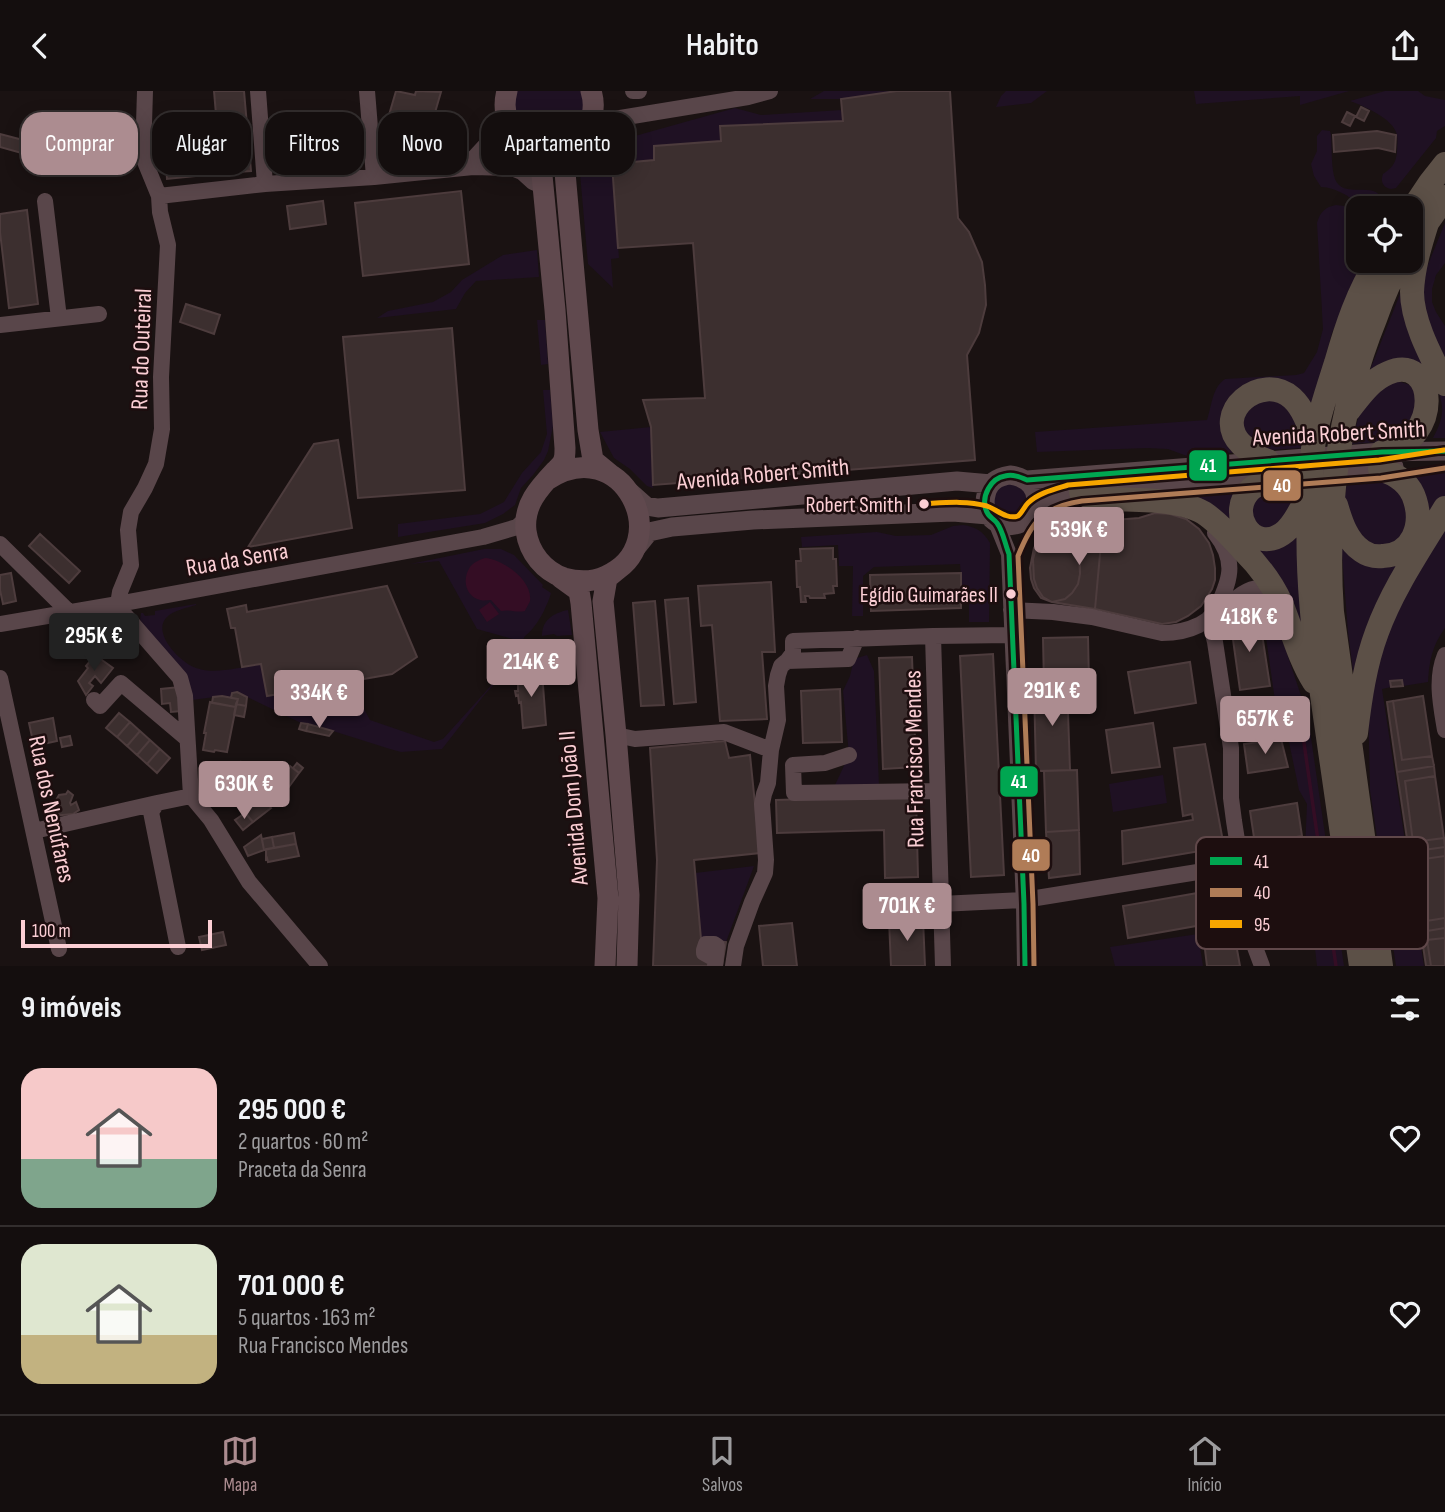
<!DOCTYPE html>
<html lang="pt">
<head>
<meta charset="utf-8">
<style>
	body { margin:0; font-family:"Sofia Sans Condensed",sans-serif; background:#211c1c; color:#f1f3f6; height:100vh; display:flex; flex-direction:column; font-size:26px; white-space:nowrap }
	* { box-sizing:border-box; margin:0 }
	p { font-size:23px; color:#9d9c9e }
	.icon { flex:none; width:38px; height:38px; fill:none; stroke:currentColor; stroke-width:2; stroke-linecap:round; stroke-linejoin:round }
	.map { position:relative; height:875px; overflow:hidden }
	.panel { display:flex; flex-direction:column; background:#140e0e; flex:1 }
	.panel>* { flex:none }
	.hud { position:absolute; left:21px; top:21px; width:700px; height:63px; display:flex; gap:14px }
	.controls { position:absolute; left:1346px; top:105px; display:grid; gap:14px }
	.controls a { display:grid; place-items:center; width:77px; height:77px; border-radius:14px; background:#140e0e; box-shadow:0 4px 18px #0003,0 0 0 2px #332e2e; font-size:35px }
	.scale { position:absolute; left:21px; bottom:18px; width:191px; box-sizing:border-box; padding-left:7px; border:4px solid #fbced4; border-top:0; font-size:19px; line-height:24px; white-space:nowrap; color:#fbced4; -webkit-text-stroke:5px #1d0e0f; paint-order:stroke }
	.price { position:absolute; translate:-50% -60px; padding:0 16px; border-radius:7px; background:#ac8c90; color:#fff; font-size:23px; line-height:46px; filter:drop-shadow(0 2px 4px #0008) }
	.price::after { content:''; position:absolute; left:50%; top:42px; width:21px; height:16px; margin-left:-10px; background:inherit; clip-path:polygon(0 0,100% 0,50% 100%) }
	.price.current { background:#222; color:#fff }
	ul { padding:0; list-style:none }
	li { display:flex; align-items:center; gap:21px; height:175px; padding:0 21px }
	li+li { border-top:2px solid #332e2e }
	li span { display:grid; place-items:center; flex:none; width:196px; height:140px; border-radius:21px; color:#555 }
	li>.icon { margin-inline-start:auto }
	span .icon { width:84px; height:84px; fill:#fffc; stroke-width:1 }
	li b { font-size:30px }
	h2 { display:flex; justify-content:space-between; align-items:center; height:84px; padding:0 21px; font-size:30px }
	.pill { padding:0 24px; border-radius:21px; background:#140e0e; box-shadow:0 4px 18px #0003,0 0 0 2px #332e2e; font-size:24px; line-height:63px }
	.pill.current { background:#ac8c90; color:#fff }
	header { display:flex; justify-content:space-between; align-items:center; height:91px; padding:0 21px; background:#140e0e; font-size:32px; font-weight:600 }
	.menu { display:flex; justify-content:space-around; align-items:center; height:98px; border-top:2px solid #332e2e; background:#140e0e; font-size:19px; color:#9d9c9e }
	.menu a { display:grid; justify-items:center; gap:4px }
	.menu .current { color:#ac8c90 }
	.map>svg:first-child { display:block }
	.green { fill:#1f1123 }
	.water { fill:#340d24 }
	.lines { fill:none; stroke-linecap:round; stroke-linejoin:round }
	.stream { stroke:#340d24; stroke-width:3.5 }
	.building { fill:#3c2f2f; stroke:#4d3c3d; stroke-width:2 }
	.minor { stroke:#59464a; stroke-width:16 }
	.tertiary { stroke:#59464a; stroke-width:19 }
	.secondary { stroke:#60494e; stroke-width:21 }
	.trunk { stroke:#5c5047; stroke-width:24 }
	.bus-1-casing { stroke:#1d0e0f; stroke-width:10 }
	.bus-2-casing { stroke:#1d0e0f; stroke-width:10 }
	.bus-3-casing { stroke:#1d0e0f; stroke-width:10 }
	.bus-1 { stroke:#00a651; stroke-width:5 }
	.bus-2 { stroke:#b07c57; stroke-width:5 }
	.bus-3 { stroke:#f7a600; stroke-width:5 }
	.bus-dot { fill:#fbced4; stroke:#1d0e0f; stroke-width:2.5 }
	.labels { text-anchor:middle; stroke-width:5; stroke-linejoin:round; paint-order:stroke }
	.bus-label { font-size:22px; fill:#fbced4; stroke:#1d0e0f; text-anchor:end }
	.street-label { font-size:24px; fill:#fbced4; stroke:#1d0e0f }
	.key { fill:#1d0e0f; stroke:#60484a; stroke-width:2 }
	.key-label { font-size:19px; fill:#fbced4 }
	.line-badge { stroke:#1d0e0f; stroke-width:2.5 }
	.badge-label { font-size:19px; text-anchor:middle; font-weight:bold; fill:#fff }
</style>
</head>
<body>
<header><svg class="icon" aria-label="back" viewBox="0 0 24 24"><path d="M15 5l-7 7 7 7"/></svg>Habito<svg class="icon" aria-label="share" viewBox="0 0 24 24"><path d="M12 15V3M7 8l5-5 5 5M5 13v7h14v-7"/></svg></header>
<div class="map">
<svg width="1445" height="875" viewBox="0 0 1445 875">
	<rect width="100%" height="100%" fill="#1a1212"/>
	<path class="green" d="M511,0H586L588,12L569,46L530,47L509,15Z
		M824,0H897L841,8H810Z
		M1006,0H1047L1031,12L996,16L1001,5Z
		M1194,0H1349L1300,14V5L1196,13Z
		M1385,0H1418L1425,5L1445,9V35L1437,40L1436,47L1396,97L1391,98C1383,97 1380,90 1383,83C1392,77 1396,72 1397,61C1397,56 1398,50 1397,44C1394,28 1364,15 1350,10Z
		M735,17L761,24L842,19L843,30L721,35V50L654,55V69L612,73L619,167L611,168L613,197L588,173L579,71L584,62L592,57Z
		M1322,39L1330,40L1331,44C1332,56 1331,77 1335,88C1343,109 1374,89 1382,108C1373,130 1356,109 1344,103C1336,99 1329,96 1321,96L1314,85L1311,73L1317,60V45Z
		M1336,114L1344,115L1358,127V170H1362L1332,242L1311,320L1246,298L1242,361L1187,365L1168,358L1147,357L1037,361L1035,341L1207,329C1212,314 1212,297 1225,288L1296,284L1304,282L1317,261L1323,238L1317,132C1320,121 1325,116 1336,114Z
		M1445,132V172L1436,184L1432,198V211L1436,221L1445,235V273L1425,229L1422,188Z
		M537,159L539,186L476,190L465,202L456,218L377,227L388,220L433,211L451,201L462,189L503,164Z
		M1404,193L1445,303V347H1433C1445,325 1445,314 1434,291L1366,289Z
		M537,229H545L548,273L541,274Z
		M1388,287L1429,300L1396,350L1351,353L1360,320Z
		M543,299H550L553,335L548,360L544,369L533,384L521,397L515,414L503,423L485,432L398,446V433L480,423L504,411L522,382L541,361L547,343Z
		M1272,303L1302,334L1301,357L1257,360L1237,331L1239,324Z
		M651,336L653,397L647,395L630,378L614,367L600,341Z
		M1445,382V407L1356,603L1348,541L1341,451L1402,465L1410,385Z
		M1393,389L1413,428L1394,457L1361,453L1344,409L1347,392Z
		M1019,392L1028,405L1025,418C1011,428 999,430 993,410L999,394Z
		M1296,396L1295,410L1289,428L1262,442L1247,417L1261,397Z
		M1242,399V441L1299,430L1307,556L1300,540L1183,403Z
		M1445,433V537C1432,555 1429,570 1428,591L1403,595L1402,589L1391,590V596L1382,598L1424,875H1396L1370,699L1368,610L1395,519Z
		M963,434C976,436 983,440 990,452L989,531H969V497L962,496L960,473L874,476L863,485V525H852L853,475H839L838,454L802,456L801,446L877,441L896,445L931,444L953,435Z
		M484,458H501L514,464L543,494L542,496L551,502C547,516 537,536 525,545L501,586L485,603L442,658L401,661L390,658L333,640L301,632L237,601L231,607L222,605L192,609L140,529L141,522H143L145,525L155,524V520L196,513V514C187,517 173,519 166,527C152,543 181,572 196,577C216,584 241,576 261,573L267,605L305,599L307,612L356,603L370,629L434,651L443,648L505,579L511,566L516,549L477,538L439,470L410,473Z
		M1272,517L1308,626L1344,875H1317L1314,848L1316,838L1305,760L1307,713L1299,699L1285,632L1278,631L1262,518Z
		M568,519L572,544L557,545L554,543L542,545C542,529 553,522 568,519Z
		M867,564L874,580L879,694H835L849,664L843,600L850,585L854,568Z
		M1163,684L1167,712L1113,721L1109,693Z
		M754,775L726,851L701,848L695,782Z
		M1198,843L1203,875H1115L1110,856Z"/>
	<path class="water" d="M485,467C502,468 533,489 530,510C530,511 525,519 525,520C516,522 510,518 501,520L491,509C487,509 483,510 480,509C465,505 462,488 470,476C474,471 479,469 485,467Z
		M490,511L499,523L487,531L479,519Z"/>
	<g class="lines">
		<path class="stream" d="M1301,631L1336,875"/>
	</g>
	<path class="building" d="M214,0H244L251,80L221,82Z
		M396,0L415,4L416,0L441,1L429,42L410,36L407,48L384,41Z
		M897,0H950L958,127L969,141L982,171L985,194L986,214L979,242L967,264L975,369L653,394L651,336L643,309L705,307L693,152L618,157L612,73L654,69V55L721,50L720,35L843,30L841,8Z
		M1361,16L1369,20L1364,30L1356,26Z
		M1347,21L1355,25L1350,35L1342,31Z
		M1377,40L1396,44L1395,61L1378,57L1334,61L1333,44Z
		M0,43L23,49L25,44L49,51L47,57L64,61L61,73L0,56Z
		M178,65H190V68L198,67L199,71H204L205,84L167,88L166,73L173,72V69L178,68Z
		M461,100L469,173L363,185L355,112Z
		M323,110L326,133L290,138L287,115Z
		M27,119L38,213L9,217L0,141V123Z
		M186,213L220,224L214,243L180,231Z
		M452,237L465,399L358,407L343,246Z
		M338,349L352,437L248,456L314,353Z
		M1155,422L1170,423L1186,428L1199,438L1209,452L1213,464L1215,477V489L1212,498L1201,515L1188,525L1176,531L1162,533L1095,518L1103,430L1139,427Z
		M1059,437L1081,443L1102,442L1095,518L1052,511L1065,508L1072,502L1078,493L1080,483V474L1076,456L1069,447L1063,444L1052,445L1043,450L1036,458L1033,468L1034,488L1037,497L1043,506L1052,511L1041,507L1034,497L1031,488L1030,477L1034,457L1043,443Z
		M40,443L80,480L69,492L29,455Z
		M1059,444L1069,447L1074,453L1079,466L1080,483L1078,493L1072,502L1065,508L1052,511L1043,506L1037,497L1034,488L1033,468L1036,458L1043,450L1052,445Z
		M833,457V468H836L837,495H833L834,502L824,503L825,507H810L809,505H805L806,511H801L800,496H797L796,470H801L800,458Z
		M11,482L16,510L3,513L0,499V484Z
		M961,482V517L871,520L870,484Z
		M771,491L775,561H762L767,628L720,630L712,534L701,535L698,495Z
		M387,495L417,566L392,583L267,605L261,573L242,576L235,537H231L227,518L246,514L247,521Z
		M688,507L696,611L674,613L665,509Z
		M655,510L664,614L641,615L633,512Z
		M1250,522L1254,545L1262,543L1270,595L1240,599L1230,527Z
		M1088,546L1089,592L1044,594L1043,547Z
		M993,563L1004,784L971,786L960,565Z
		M95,564L113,577L101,592L95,585L89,592L93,595L86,604L78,590L88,577L86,575Z
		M912,566L916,676L883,678L879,567Z
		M1190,571L1196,612L1135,622L1128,581Z
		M542,581L546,634L523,637L521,611L519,612L518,604L516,605L515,600H518V593H515L514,588L517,587V583Z
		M1402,589L1403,595L1391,596L1390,590Z
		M1067,593L1070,679L1036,680L1034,595Z
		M179,596L181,620L171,621L170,612L162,613L161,598Z
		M840,598L842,651L803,652L801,600Z
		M237,601L247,606L246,615L236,613L238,608L231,607L232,602Z
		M222,605L238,608L236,616L212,612L213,606Z
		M1423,605L1432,665L1402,669L1393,610Z
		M1393,610L1402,669L1432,665L1434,675L1397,681L1387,611Z
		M210,611L236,616L227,661L215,659L214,661L203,659L206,642H204Z
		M236,613L246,615L244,626L234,624Z
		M119,622L130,631L117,646L106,637Z
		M53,627L57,650L34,655L29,632Z
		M130,631L140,640L127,655L117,646Z
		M301,632L308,633L306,640L299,638Z
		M1153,632L1160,676L1112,682L1106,639Z
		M308,633L333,640L329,645L306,640Z
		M140,640L150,649L137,664L127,655Z
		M70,645L72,654L62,656L60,647Z
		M1281,648L1288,676L1248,682L1244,653Z
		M150,649L160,658L147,673L137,664Z
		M725,650L729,667L750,664L760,762L694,769L701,848L726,851L722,875H653L657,769L650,657Z
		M1205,653L1224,756L1123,773L1122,740L1193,729L1192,723L1183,725L1174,657Z
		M160,658L170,667L157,682L147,673Z
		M241,671L257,685L249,692L235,678Z
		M297,672L303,677L299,682L293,677Z
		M290,675L299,682L286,700L277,694Z
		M1434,675L1435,685L1405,690L1413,751L1444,747L1445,756L1409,761L1397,681Z
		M1077,679L1079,739L1046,741L1044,680Z
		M242,684L271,717L253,731L226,697Z
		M1435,685L1444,747L1413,751L1405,690Z
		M68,700L73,704L70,712L71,714L76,711L79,719L73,723L52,725L50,718H47V711H55L59,704L66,703Z
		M916,705L918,786L885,787L884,739L777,742L776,709Z
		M1297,712L1302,745L1255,753L1250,720Z
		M245,722L253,731L243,739L235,729Z
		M1079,739L1080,783L1049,787L1046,741Z
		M294,742L296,753L274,757L272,746Z
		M261,744L264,759L248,765L244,756Z
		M272,746L274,757L264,759L262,748Z
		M296,753L299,765L268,771L267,767L266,768V758Z
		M1445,756V765L1417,769L1426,830L1445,827V837L1421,841L1409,761Z
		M1445,765V827L1426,830L1417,769Z
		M1226,797L1240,875H1207L1202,834L1128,847L1123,815Z
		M923,828L925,875H891L889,829Z
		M792,832L797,875H763L759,835Z
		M1445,837V847L1427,849L1431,875H1426L1421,841Z
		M223,841L226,854L202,859L199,846Z
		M1445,847V875H1431L1427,849Z"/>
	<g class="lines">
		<path class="minor" d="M145,0L143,66L159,105L160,121L168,154L161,286L162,338L156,373L145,397L131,421L128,439L131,474L120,501L118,513L125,524L180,587L185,605L191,705L211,729L249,791L320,875
			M258,0L265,93
			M367,0L374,86
			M633,0H639
			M582,42L608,29L748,6L770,0
			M473,76L474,67L497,42L507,27
			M159,105L265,93L374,86L473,76L512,77L522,81L533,91L543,95
			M45,110L59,227
			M0,234L99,223
			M996,431L1009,463L1024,813L1025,875
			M1215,442C1238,471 1230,490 1215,521
			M0,453L70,522
			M1011,519L1053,521L1092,526L1162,542C1175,542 1187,540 1199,534C1207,529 1216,524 1223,518C1240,505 1253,487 1275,505
			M1209,527L1215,551L1231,657V707L1234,730L1253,851L1262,875
			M0,533L118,513L483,446L517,436L526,428
			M933,545L943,875
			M1445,564C1435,588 1441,615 1445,639
			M787,570L848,568L857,547
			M0,587L59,858
			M94,609L100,615L121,592L186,647
			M616,644L635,648L724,641L771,659
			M849,664L825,672L793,674L794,702L937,700
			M34,740L157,712
			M940,813L1024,809L1241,774
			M178,856L151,721L157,712L191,705
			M715,875L717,855L714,853H706L704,859V862L715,868
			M733,875L736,855L752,811L765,782L766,769L762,713L764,703L768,692L771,659L778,629L776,595L778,584L781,575L787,570L793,562V550L933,545L1011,544"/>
		<path class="tertiary" d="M1010,384C1027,386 1041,399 1034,418C1028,436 1001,441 989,425C982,415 985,397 994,390C999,386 1004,385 1010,384Z
			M1027,389L1382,361L1445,360
			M628,399L646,415L658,417L957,390L991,393
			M1035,417C1050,410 1065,403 1081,401L1394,376
			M633,461L649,441L672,436L753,429L953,421L988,424"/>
		<path class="secondary" d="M507,0C504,11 504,21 509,32C532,80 607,51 591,0
			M566,53L564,68L566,93L588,339L593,369L610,383
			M532,54L541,74L555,219L565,357C565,359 565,366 564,368C563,373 559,376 555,380C539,397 523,414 526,440C529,462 544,480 564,487C578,491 593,491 606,485C678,453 622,339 547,389
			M618,478L607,487L603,510L616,644L629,804L627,875
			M561,487L579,500L581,512L608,807L605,875"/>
		<path class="trunk" d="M1410,122L1430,92L1445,73
			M1427,132C1420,154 1413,177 1412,201C1412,231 1432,267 1445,293
			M1417,146L1445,106
			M1349,319C1360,305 1371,289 1388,282C1436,261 1445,349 1382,361
			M1268,370C1257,367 1250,361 1241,353C1211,322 1261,280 1292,307C1304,318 1309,335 1314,350
			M1271,386C1264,390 1257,393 1251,398C1226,421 1252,463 1282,443C1294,435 1300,419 1307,407
			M1081,401L1092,408C1122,409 1178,406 1204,422C1219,432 1231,446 1243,459C1258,474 1272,492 1281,512C1292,539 1299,567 1314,591
			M1336,414C1341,431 1347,450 1362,460C1369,465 1375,466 1383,465C1413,464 1423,434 1415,409C1410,392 1396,383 1380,378
			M1356,642C1360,608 1365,573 1377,541C1393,497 1421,457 1445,417
			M1361,875C1350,796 1338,718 1327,639C1315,557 1303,474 1311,391C1312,377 1312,362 1314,349C1319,323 1328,297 1336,272C1346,237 1358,200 1378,170
			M1381,875L1332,521C1325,423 1338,319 1375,228C1382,208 1390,188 1401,170"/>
		<defs>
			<path id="bus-1" d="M1025,875L1024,813L1009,463C1005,453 1003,440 997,432C993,427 988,426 986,419C981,405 991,387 1005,385C1013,383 1020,386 1027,389L1382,361L1445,360"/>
			<path id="bus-2" d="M1034,875L1033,813L1018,465C1032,430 1043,416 1082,410L1381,387L1445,377"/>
			<path id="bus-3" d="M921,413C942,412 965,409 987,415C996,418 1007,429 1018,425C1022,422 1024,416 1028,412C1038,402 1055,398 1068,394L1379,369L1444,359"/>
		</defs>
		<use href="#bus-1" class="bus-1-casing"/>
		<use href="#bus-2" class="bus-2-casing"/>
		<use href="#bus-3" class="bus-3-casing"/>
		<use href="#bus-1" class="bus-1"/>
		<use href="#bus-2" class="bus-2"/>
		<use href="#bus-3" class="bus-3"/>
	</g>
	<g class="bus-dot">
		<circle cx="924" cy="413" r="6"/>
		<circle cx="1011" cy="503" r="6"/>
	</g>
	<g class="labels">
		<g class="bus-label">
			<text x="911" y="421">Robert Smith I</text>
			<text x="998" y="511">Egídio Guimarães II</text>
		</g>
		<g class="street-label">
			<text transform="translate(141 258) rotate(-88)" y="8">Rua do Outeiral</text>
			<text transform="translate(1339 342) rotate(-3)" y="8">Avenida Robert Smith</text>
			<text transform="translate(763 383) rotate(-5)" y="8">Avenida Robert Smith</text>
			<text transform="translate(237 468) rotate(-10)" y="8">Rua da Senra</text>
			<text transform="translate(914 668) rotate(-91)" y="8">Rua Francisco Mendes</text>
			<text transform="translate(573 717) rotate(-95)" y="8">Avenida Dom João II</text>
			<text transform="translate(52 718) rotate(78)" y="8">Rua dos Nenúfares</text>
		</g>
	</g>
	<rect x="1196" y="746" width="232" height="112" rx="10" class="key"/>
	<rect x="1210" y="766" width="32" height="8" fill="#00a651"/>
	<rect x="1210" y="797" width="32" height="9" fill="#b07c57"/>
	<rect x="1210" y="829" width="32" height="8" fill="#f7a600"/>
	<g class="key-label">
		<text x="1254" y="777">41</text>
		<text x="1254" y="808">40</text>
		<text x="1254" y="840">95</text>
	</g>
	<g class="line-badge">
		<rect x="1188" y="358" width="40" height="33" rx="7" fill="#00a651"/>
		<rect x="1262" y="378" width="40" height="33" rx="7" fill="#b07c57"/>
		<rect x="999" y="674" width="40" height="33" rx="7" fill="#00a651"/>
		<rect x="1011" y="747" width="40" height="34" rx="7" fill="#b07c57"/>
	</g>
	<g class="badge-label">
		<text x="1208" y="381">41</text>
		<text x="1282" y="401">40</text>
		<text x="1019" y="697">41</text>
		<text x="1031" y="771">40</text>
	</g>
</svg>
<div class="controls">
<a><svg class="icon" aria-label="locate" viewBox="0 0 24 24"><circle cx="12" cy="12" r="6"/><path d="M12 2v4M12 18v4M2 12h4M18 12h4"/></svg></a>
</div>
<div class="scale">100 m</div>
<b class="price" style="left:1079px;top:476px">539K €</b>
<b class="price" style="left:1249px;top:563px">418K €</b>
<b class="price current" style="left:94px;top:582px">295K €</b>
<b class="price" style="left:531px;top:608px">214K €</b>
<b class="price" style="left:1052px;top:637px">291K €</b>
<b class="price" style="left:319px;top:639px">334K €</b>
<b class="price" style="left:1265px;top:665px">657K €</b>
<b class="price" style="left:244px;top:730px">630K €</b>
<b class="price" style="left:907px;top:852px">701K €</b>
<div class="hud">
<a class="pill current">Comprar</a>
<a class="pill">Alugar</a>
<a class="pill">Filtros</a>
<a class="pill">Novo</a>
<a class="pill">Apartamento</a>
</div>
</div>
<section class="panel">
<h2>9 imóveis<svg class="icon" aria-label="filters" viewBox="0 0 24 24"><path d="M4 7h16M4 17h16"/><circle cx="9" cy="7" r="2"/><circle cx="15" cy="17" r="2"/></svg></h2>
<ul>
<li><span style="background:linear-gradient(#f6c9c9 65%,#7fa58c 0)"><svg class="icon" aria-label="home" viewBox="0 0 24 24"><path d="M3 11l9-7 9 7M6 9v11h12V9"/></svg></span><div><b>295 000 €</b><p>2 quartos · 60 m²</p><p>Praceta da Senra</p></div><svg class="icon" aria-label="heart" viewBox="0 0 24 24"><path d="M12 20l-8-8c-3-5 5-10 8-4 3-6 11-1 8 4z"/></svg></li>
<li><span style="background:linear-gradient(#dfe7d0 65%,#c2b280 0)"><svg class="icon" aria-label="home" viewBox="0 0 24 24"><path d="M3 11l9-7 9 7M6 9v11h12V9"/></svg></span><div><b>701 000 €</b><p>5 quartos · 163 m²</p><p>Rua Francisco Mendes</p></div><svg class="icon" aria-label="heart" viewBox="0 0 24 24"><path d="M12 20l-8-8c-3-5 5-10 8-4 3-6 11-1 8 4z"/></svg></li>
</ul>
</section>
<nav class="menu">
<a class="current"><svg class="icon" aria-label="map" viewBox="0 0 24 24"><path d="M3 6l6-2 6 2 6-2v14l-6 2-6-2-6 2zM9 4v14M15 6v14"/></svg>Mapa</a>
<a><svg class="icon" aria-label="saved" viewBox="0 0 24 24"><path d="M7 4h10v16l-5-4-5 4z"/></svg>Salvos</a>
<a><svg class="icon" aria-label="home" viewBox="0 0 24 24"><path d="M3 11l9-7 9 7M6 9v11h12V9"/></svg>Início</a>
</nav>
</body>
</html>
